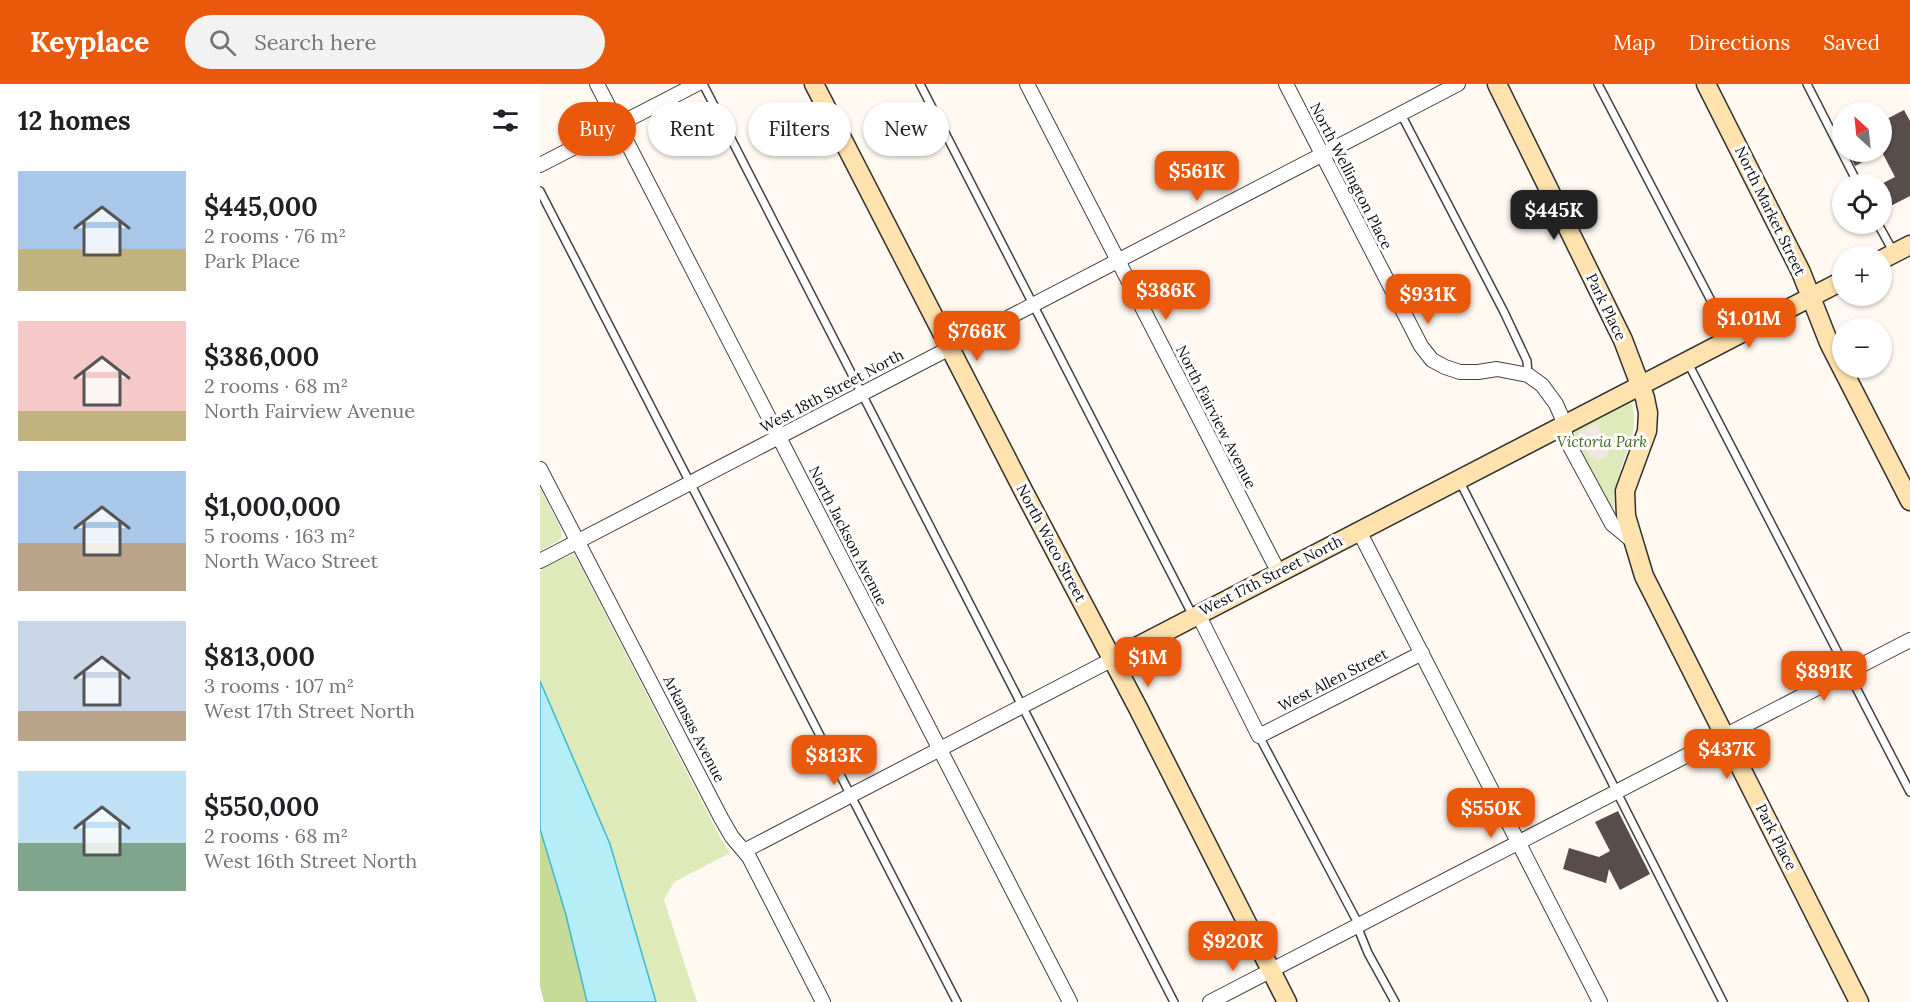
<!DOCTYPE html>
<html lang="en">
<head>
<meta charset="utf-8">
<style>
	body { margin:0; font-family:Lora,serif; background:#f2f2f2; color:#202124; height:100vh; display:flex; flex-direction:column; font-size:22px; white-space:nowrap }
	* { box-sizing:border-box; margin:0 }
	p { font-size:20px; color:#757577 }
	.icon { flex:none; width:33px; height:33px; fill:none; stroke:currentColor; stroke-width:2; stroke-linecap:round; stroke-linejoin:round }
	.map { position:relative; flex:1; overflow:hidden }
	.drawer { display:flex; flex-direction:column; background:#fff; width:540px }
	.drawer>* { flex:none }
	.hud { position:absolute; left:18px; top:18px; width:570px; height:54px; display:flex; gap:12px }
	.needle { width:39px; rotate:333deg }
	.buttons { position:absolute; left:1292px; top:18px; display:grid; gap:12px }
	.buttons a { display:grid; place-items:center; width:60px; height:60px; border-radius:50%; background:#fff; box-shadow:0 2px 4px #0004; font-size:30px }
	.price { position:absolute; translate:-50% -51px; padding:0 14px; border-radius:12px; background:#ea580c; color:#fff; font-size:20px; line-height:39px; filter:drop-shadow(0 2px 3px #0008) }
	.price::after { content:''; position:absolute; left:50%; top:36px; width:18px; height:14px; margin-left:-9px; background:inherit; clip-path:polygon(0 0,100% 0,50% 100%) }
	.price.active { background:#222; color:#fff }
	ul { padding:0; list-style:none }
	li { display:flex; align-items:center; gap:18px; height:150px; padding:0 18px }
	li span { display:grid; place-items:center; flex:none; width:168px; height:120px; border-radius:0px; color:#555 }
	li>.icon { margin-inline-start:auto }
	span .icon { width:72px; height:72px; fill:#fffc; stroke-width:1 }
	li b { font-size:26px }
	h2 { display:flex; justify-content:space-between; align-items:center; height:72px; padding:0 18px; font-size:26px }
	.tag { padding:0 21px; border-radius:27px; background:#fff; box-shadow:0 2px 4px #0004; font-size:21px; line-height:54px }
	.tag.active { background:#ea580c; color:#fff }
	header { display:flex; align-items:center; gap:36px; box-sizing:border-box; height:84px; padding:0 30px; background:#ea580c; color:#fff }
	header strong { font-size:28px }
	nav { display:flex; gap:33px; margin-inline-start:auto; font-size:21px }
	.search { width:420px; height:54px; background:#f2f2f2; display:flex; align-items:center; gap:15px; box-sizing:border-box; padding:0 21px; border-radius:33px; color:#757577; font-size:22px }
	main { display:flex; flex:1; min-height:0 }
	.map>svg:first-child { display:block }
	.green { fill:#dfeaba }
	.forest { fill:#c7db99 }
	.plaza { fill:#f0e8e0 }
	.water { fill:#b6eef7; stroke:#3cb8cf; stroke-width:1.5 }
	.building { fill:#584d4b }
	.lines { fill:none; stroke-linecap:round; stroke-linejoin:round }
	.lane-casing { stroke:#424242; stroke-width:10 }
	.street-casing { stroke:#424242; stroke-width:16 }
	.secondary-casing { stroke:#313131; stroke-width:21 }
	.lane { stroke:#fff; stroke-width:7 }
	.street { stroke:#fff; stroke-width:14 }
	.secondary { stroke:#ffe2ad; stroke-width:18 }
	.labels { text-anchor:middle; stroke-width:6; stroke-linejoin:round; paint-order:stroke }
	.street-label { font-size:15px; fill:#0f0f0f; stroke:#fff }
	.park-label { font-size:15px; font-style:italic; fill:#40691e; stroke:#fff }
</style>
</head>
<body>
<header>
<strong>Keyplace</strong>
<div class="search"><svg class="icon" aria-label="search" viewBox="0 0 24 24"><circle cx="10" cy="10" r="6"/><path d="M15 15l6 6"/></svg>Search here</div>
<nav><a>Map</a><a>Directions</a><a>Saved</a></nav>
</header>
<main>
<section class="drawer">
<h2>12 homes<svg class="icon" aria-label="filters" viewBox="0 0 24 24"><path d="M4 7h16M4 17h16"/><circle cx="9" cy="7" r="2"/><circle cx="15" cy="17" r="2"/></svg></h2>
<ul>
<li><span style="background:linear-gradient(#a9c7e8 65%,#c2b280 0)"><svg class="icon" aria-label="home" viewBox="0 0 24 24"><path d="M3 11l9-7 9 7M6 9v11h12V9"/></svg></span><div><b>$445,000</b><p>2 rooms · 76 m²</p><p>Park Place</p></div></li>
<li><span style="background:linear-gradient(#f6c9c9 75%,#c2b280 0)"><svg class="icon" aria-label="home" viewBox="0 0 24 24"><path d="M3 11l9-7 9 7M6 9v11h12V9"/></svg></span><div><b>$386,000</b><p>2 rooms · 68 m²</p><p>North Fairview Avenue</p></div></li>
<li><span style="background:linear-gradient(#a9c7e8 60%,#b9a48a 0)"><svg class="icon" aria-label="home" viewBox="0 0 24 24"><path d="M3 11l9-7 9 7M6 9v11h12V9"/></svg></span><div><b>$1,000,000</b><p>5 rooms · 163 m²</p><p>North Waco Street</p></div></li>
<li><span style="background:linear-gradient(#c9d6e8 75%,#b9a48a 0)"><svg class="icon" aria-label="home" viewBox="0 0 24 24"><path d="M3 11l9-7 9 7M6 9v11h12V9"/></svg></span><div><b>$813,000</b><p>3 rooms · 107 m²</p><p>West 17th Street North</p></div></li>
<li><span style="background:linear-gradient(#bfe0f5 60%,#7fa58c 0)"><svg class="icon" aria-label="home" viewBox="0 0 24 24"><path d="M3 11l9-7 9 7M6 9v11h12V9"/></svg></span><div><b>$550,000</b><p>2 rooms · 68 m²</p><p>West 16th Street North</p></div></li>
</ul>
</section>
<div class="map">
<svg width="1370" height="918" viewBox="0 0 1370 918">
	<rect width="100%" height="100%" fill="#fff9f2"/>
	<path class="green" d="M1089,317L1092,320C1099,342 1088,364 1081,385C1077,397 1075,410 1074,423L1072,427H1069L1030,352L1029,346Z
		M0,404L21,445L22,452L18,457L0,467Z
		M33,470L36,473L181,755L190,769L134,798L124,816L157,918H116L70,760L0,597V489L2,484Z"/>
	<path class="forest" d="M0,745L26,831L47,918H4L0,902Z"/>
	<path class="plaza" d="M1057,339L1069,364L1066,374L1057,376L1050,373L1038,349Z"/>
	<path class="water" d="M0,597L70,760L116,918H47L26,831L0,745Z"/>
	<path class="building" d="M1364,26L1370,37V112L1341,127V100L1355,93L1342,68L1315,82L1308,68H1342L1341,38Z
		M1078,727L1110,790L1080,806L1069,785L1066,799L1023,785L1029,764L1059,773L1070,767L1055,738Z"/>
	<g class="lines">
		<defs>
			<path id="lane" d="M163,0L634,918
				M380,0L653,532
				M1058,0L1190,253
				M1267,0L1318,100
				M861,30L964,228L987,277L988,291
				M0,107L417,918
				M1338,140L1354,169
				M1148,279L1370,708
				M920,398L1183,918
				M719,652L819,841
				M817,842L828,869L855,918"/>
			<path id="street" d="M57,0L530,918
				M487,0L739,489
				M746,0L881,262L892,276L905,283L920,288H938L957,285L988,291L1002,301L1016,320L1023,336L1026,355L1072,440L1094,458
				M0,81L157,0
				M0,385L181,734L192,753L209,773L283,918
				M819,447L1060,918
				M0,477L918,0
				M658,530L719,652L882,569
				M204,767L573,575
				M670,918L1370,556"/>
			<path id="secondary" d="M274,0L483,406L598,624L747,918
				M957,0L1083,256L1105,314L1108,329L1107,347L1085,407L1086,432L1104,492L1319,918
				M1166,0L1261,188L1289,259L1370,417
				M1341,176L1370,161
				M573,575L1302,197"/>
		</defs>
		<use href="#lane" class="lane-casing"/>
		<use href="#street" class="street-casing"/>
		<use href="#secondary" class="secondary-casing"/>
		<use href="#lane" class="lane"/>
		<use href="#street" class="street"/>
		<use href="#secondary" class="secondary"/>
	</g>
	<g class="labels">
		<g class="street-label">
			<text transform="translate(811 92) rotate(63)" y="5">North Wellington Place</text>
			<text transform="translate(1230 127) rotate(64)" y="5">North Market Street</text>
			<text transform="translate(1066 223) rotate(64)" y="5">Park Place</text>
			<text transform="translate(292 307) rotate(-28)" y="5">West 18th Street North</text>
			<text transform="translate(676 333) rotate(63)" y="5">North Fairview Avenue</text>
			<text transform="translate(308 452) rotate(63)" y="5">North Jackson Avenue</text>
			<text transform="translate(511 459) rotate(62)" y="5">North Waco Street</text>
			<text transform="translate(731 492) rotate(-27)" y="5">West 17th Street North</text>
			<text transform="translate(793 596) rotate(-27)" y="5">West Allen Street</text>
			<text transform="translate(154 645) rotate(63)" y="5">Arkansas Avenue</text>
			<text transform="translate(1236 753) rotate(63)" y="5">Park Place</text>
		</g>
		<g class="park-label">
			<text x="1062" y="363">Victoria Park</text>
		</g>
	</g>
</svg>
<div class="buttons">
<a><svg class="needle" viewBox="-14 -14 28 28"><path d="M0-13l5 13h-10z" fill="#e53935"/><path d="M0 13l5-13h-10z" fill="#757577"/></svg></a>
<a><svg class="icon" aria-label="locate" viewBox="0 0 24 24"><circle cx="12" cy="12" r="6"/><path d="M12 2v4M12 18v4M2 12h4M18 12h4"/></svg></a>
<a>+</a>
<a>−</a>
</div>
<b class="price" style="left:657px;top:118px">$561K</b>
<b class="price active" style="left:1014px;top:157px">$445K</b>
<b class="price" style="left:626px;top:237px">$386K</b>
<b class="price" style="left:888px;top:241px">$931K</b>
<b class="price" style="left:1209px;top:265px">$1.01M</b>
<b class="price" style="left:437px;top:278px">$766K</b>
<b class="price" style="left:608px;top:604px">$1M</b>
<b class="price" style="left:1284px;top:618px">$891K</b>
<b class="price" style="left:1187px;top:696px">$437K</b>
<b class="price" style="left:294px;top:702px">$813K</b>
<b class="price" style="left:951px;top:755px">$550K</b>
<b class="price" style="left:693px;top:888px">$920K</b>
<div class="hud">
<a class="tag active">Buy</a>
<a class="tag">Rent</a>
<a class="tag">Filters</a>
<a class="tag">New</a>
</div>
</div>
</main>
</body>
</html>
